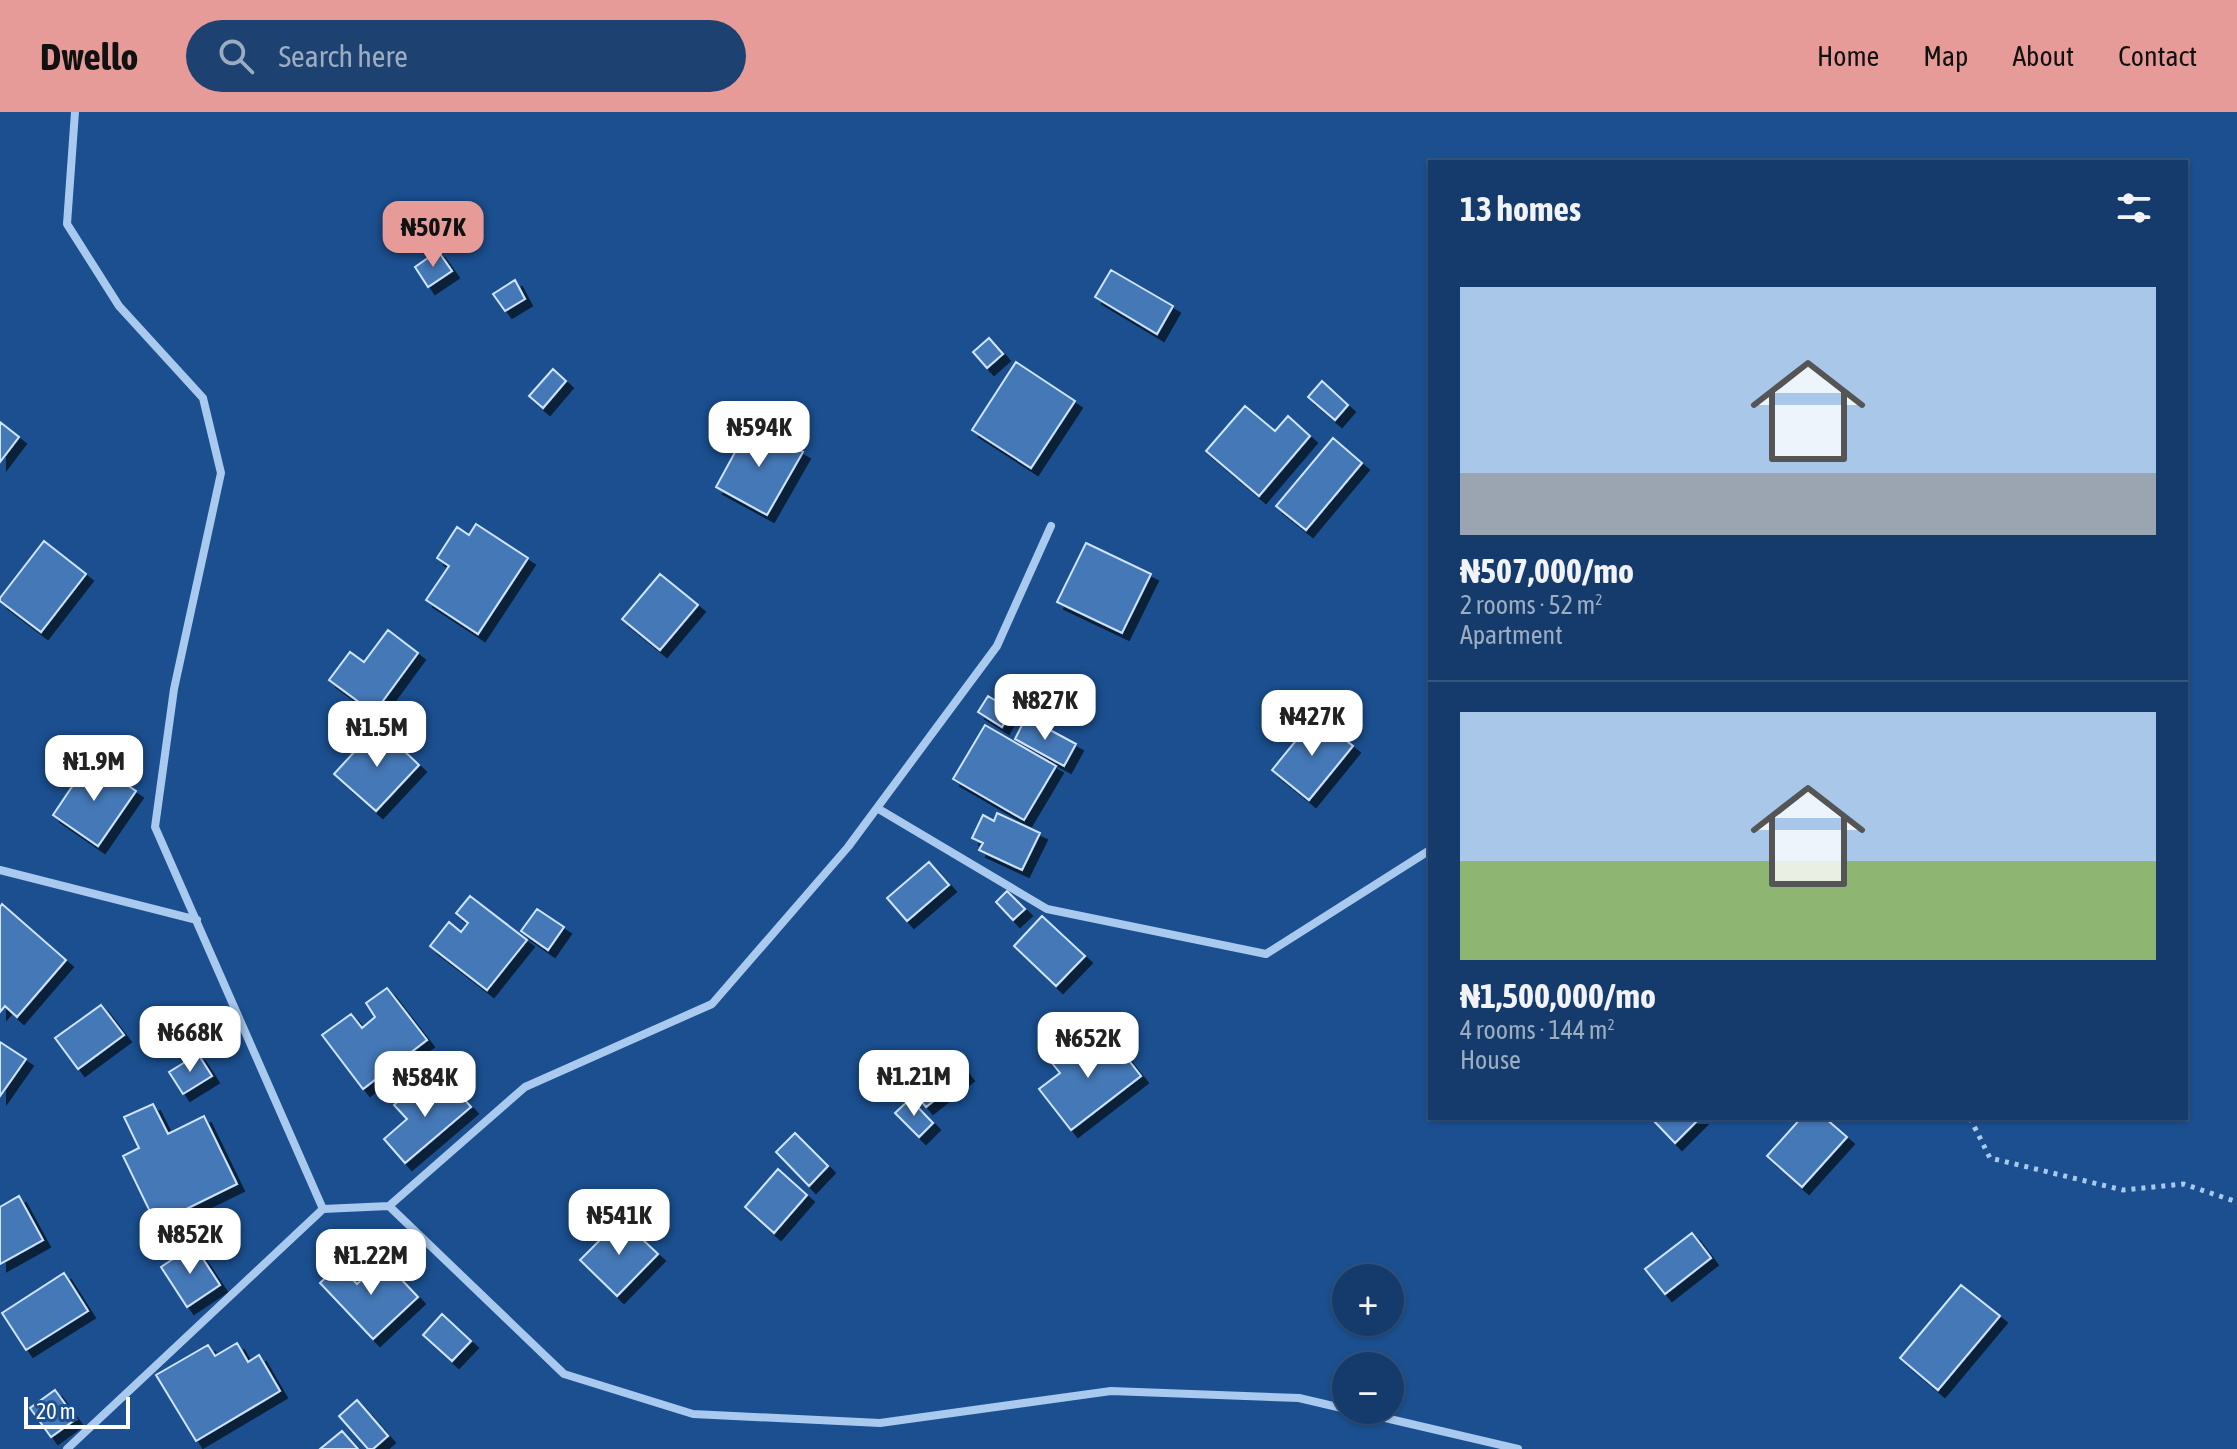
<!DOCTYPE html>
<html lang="en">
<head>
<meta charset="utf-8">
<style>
	body { margin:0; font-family:"Asap Condensed",sans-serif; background:#1d4271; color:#f1f3f6; height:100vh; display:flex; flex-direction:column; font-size:30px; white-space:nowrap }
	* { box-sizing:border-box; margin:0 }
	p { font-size:26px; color:#9dadc1 }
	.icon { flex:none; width:44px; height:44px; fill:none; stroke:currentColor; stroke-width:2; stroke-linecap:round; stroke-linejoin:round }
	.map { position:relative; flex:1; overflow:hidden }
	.details { position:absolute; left:1428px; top:48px; width:760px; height:960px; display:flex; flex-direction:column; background:#143b6b; border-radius:0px; box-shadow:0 2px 6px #0004,0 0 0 2px #33557e }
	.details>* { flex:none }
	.buttons { position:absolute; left:1332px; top:1152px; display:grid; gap:16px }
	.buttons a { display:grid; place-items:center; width:72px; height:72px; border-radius:50%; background:#143b6b; box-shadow:0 2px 6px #0004,0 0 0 2px #33557e; font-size:40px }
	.scale { position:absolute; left:24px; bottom:20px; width:106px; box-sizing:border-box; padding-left:8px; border:4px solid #fff; border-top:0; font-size:22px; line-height:28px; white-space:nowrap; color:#fff; -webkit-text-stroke:6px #1b4f8f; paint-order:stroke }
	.price { position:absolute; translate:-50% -68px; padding:0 18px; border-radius:16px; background:#fff; color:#222; font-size:26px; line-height:52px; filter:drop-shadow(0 2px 4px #0008) }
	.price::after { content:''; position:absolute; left:50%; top:48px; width:24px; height:18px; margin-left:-12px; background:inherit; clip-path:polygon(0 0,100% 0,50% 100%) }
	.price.current { background:#e69b98; color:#111 }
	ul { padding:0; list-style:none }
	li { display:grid; align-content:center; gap:16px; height:424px; padding:0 32px }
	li+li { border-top:2px solid #33557e }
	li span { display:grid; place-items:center; height:248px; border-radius:0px; color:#555 }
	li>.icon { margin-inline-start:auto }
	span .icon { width:144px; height:144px; fill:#fffc; stroke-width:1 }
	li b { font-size:34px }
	h2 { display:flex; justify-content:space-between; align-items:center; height:96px; padding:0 32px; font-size:34px }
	header { display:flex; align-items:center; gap:48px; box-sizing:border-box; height:112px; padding:0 40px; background:#e69b98; color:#111 }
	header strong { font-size:38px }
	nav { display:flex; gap:44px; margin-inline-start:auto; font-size:28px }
	.search { width:560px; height:72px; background:#1d4271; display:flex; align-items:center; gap:20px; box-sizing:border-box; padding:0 28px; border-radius:44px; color:#9dadc1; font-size:30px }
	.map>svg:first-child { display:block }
	.building { fill:#4478b7; stroke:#cfe3fa; stroke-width:2; filter:url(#shadow) }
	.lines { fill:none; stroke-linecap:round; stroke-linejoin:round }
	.path { stroke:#a9c9ee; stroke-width:5; stroke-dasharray:4 6; stroke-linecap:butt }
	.street { stroke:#a9c9ee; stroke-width:8 }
</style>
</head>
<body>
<header>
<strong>Dwello</strong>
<div class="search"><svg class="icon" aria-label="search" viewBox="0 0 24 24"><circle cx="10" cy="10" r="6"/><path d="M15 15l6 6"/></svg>Search here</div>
<nav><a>Home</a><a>Map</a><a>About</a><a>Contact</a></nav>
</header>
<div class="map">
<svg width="2237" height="1337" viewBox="0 0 2237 1337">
	<defs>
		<filter id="shadow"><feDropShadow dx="7" dy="7" stdDeviation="0" flood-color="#0009"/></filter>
	</defs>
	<rect width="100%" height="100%" fill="#1b4f8f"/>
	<path class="building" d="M438,139L452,159L428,175L415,155Z
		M1111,158L1173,194L1157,222L1095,185Z
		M515,168L525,187L505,199L493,182Z
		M989,226L1003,242L987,256L973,240Z
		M1016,250L1075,289L1031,356L972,318Z
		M553,257L566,269L543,296L529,284Z
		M1322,269L1348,293L1335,308L1308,285Z
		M1245,294L1275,319L1288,304L1310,324L1259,384L1206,339Z
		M0,310L19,325L0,350Z
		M751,311L803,340L767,403L716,375Z
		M1333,326L1362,351L1306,418L1276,394Z
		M476,412L528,446L478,522L426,488L449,454L437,446L457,415L469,423Z
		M44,429L86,462L41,520L0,489V486Z
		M1086,431L1151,462L1122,521L1057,490Z
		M660,462L698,493L660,538L622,507Z
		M388,518L418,541L374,601L329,568L350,540L364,550Z
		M988,584L1011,598L1002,615L978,600Z
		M1316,604L1353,634L1309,688L1272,658Z
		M1026,605L1076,632L1064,654L1015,627Z
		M985,613L1056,654L1024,708L953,667Z
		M378,614L419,653L376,699L334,662Z
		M90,648L136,679L98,734L53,703Z
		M997,701L1040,721L1022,758L979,738L983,731L972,726L983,703L994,709Z
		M929,750L949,773L907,809L887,786Z
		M1007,779L1025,797L1013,808L996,790Z
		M470,784L527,828L487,878L430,834L449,810L461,820L468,811L456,801Z
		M2,792L66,848L17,905L5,894L0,900V795Z
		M537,797L564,815L548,838L521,819Z
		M1042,804L1085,844L1056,874L1014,834Z
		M387,876L427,928L363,977L322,923L351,902L362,916L375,905L366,891Z
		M101,893L124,923L78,957L55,926Z
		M1109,923L1141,964L1071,1018L1039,977L1060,961L1052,951L1078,931L1085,941Z
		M0,930L26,947L0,984Z
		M950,940L967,962L926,995L909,974Z
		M198,942L212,964L183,982L169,960Z
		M449,970L471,995L405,1051L384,1027L407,1007L394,993L414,975L427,989Z
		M910,987L933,1011L919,1025L895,1001Z
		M153,992L168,1022L204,1004L237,1072L156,1112L123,1044L139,1036L124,1005Z
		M1651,1006H1700L1675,1031Z
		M1801,1006H1825L1847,1025L1802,1075L1767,1044Z
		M795,1021L828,1054L809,1074L776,1040Z
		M778,1057L807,1083L774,1121L745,1095Z
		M19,1084L43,1128L0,1152V1095Z
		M621,1107L658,1142L617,1184L580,1148Z
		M1692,1121L1711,1146L1665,1182L1645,1157Z
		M194,1133L220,1173L187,1195L161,1155Z
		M383,1148L418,1185L373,1227L320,1171L339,1153L357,1172Z
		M64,1161L88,1199L26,1238L2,1201Z
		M1961,1173L2000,1204L1938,1278L1900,1246Z
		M442,1202L471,1229L452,1249L423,1223Z
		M237,1231L248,1250L259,1243L280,1279L196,1329L156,1263L208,1233L215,1244Z
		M55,1278L76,1307L51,1325L30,1296Z
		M357,1288L388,1324L373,1337H368L339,1304Z
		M342,1319L358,1337H320Z"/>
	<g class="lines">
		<path class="path" d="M1970,1006L1990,1046L2123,1078L2184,1072L2237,1090"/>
		<path class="street" d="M877,696L1047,797L1266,842L1430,738
			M0,758L197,808
			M389,1094L564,1262L693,1302L880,1311L1111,1279L1299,1286L1346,1297
			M323,1097L389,1094L525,975L712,892L848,735L997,534L1051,414
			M1351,1298L1518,1337
			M67,1337L323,1097L155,715L174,577L221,361L203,286L119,194L67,112L75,0"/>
	</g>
</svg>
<div class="buttons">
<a>+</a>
<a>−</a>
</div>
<div class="scale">20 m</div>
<b class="price current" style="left:433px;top:157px">₦507K</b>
<b class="price" style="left:759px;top:357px">₦594K</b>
<b class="price" style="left:1045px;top:630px">₦827K</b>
<b class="price" style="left:1312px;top:646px">₦427K</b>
<b class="price" style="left:377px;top:657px">₦1.5M</b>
<b class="price" style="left:94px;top:691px">₦1.9M</b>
<b class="price" style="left:190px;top:962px">₦668K</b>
<b class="price" style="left:1088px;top:968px">₦652K</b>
<b class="price" style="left:914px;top:1006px">₦1.21M</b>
<b class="price" style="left:425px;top:1007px">₦584K</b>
<b class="price" style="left:619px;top:1145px">₦541K</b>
<b class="price" style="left:190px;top:1164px">₦852K</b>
<b class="price" style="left:371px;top:1185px">₦1.22M</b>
<section class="details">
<h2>13 homes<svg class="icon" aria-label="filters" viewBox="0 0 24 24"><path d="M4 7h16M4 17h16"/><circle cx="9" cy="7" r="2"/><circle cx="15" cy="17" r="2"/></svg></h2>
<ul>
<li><span style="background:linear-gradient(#a9c7e8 75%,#9aa5b1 0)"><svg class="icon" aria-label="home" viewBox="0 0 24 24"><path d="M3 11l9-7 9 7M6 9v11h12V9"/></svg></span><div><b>₦507,000/mo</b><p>2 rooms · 52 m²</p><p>Apartment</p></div></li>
<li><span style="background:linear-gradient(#a9c7e8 60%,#8fb573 0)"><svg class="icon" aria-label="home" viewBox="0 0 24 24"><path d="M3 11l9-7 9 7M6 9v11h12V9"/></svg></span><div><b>₦1,500,000/mo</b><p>4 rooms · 144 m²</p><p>House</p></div></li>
</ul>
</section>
</div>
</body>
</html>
